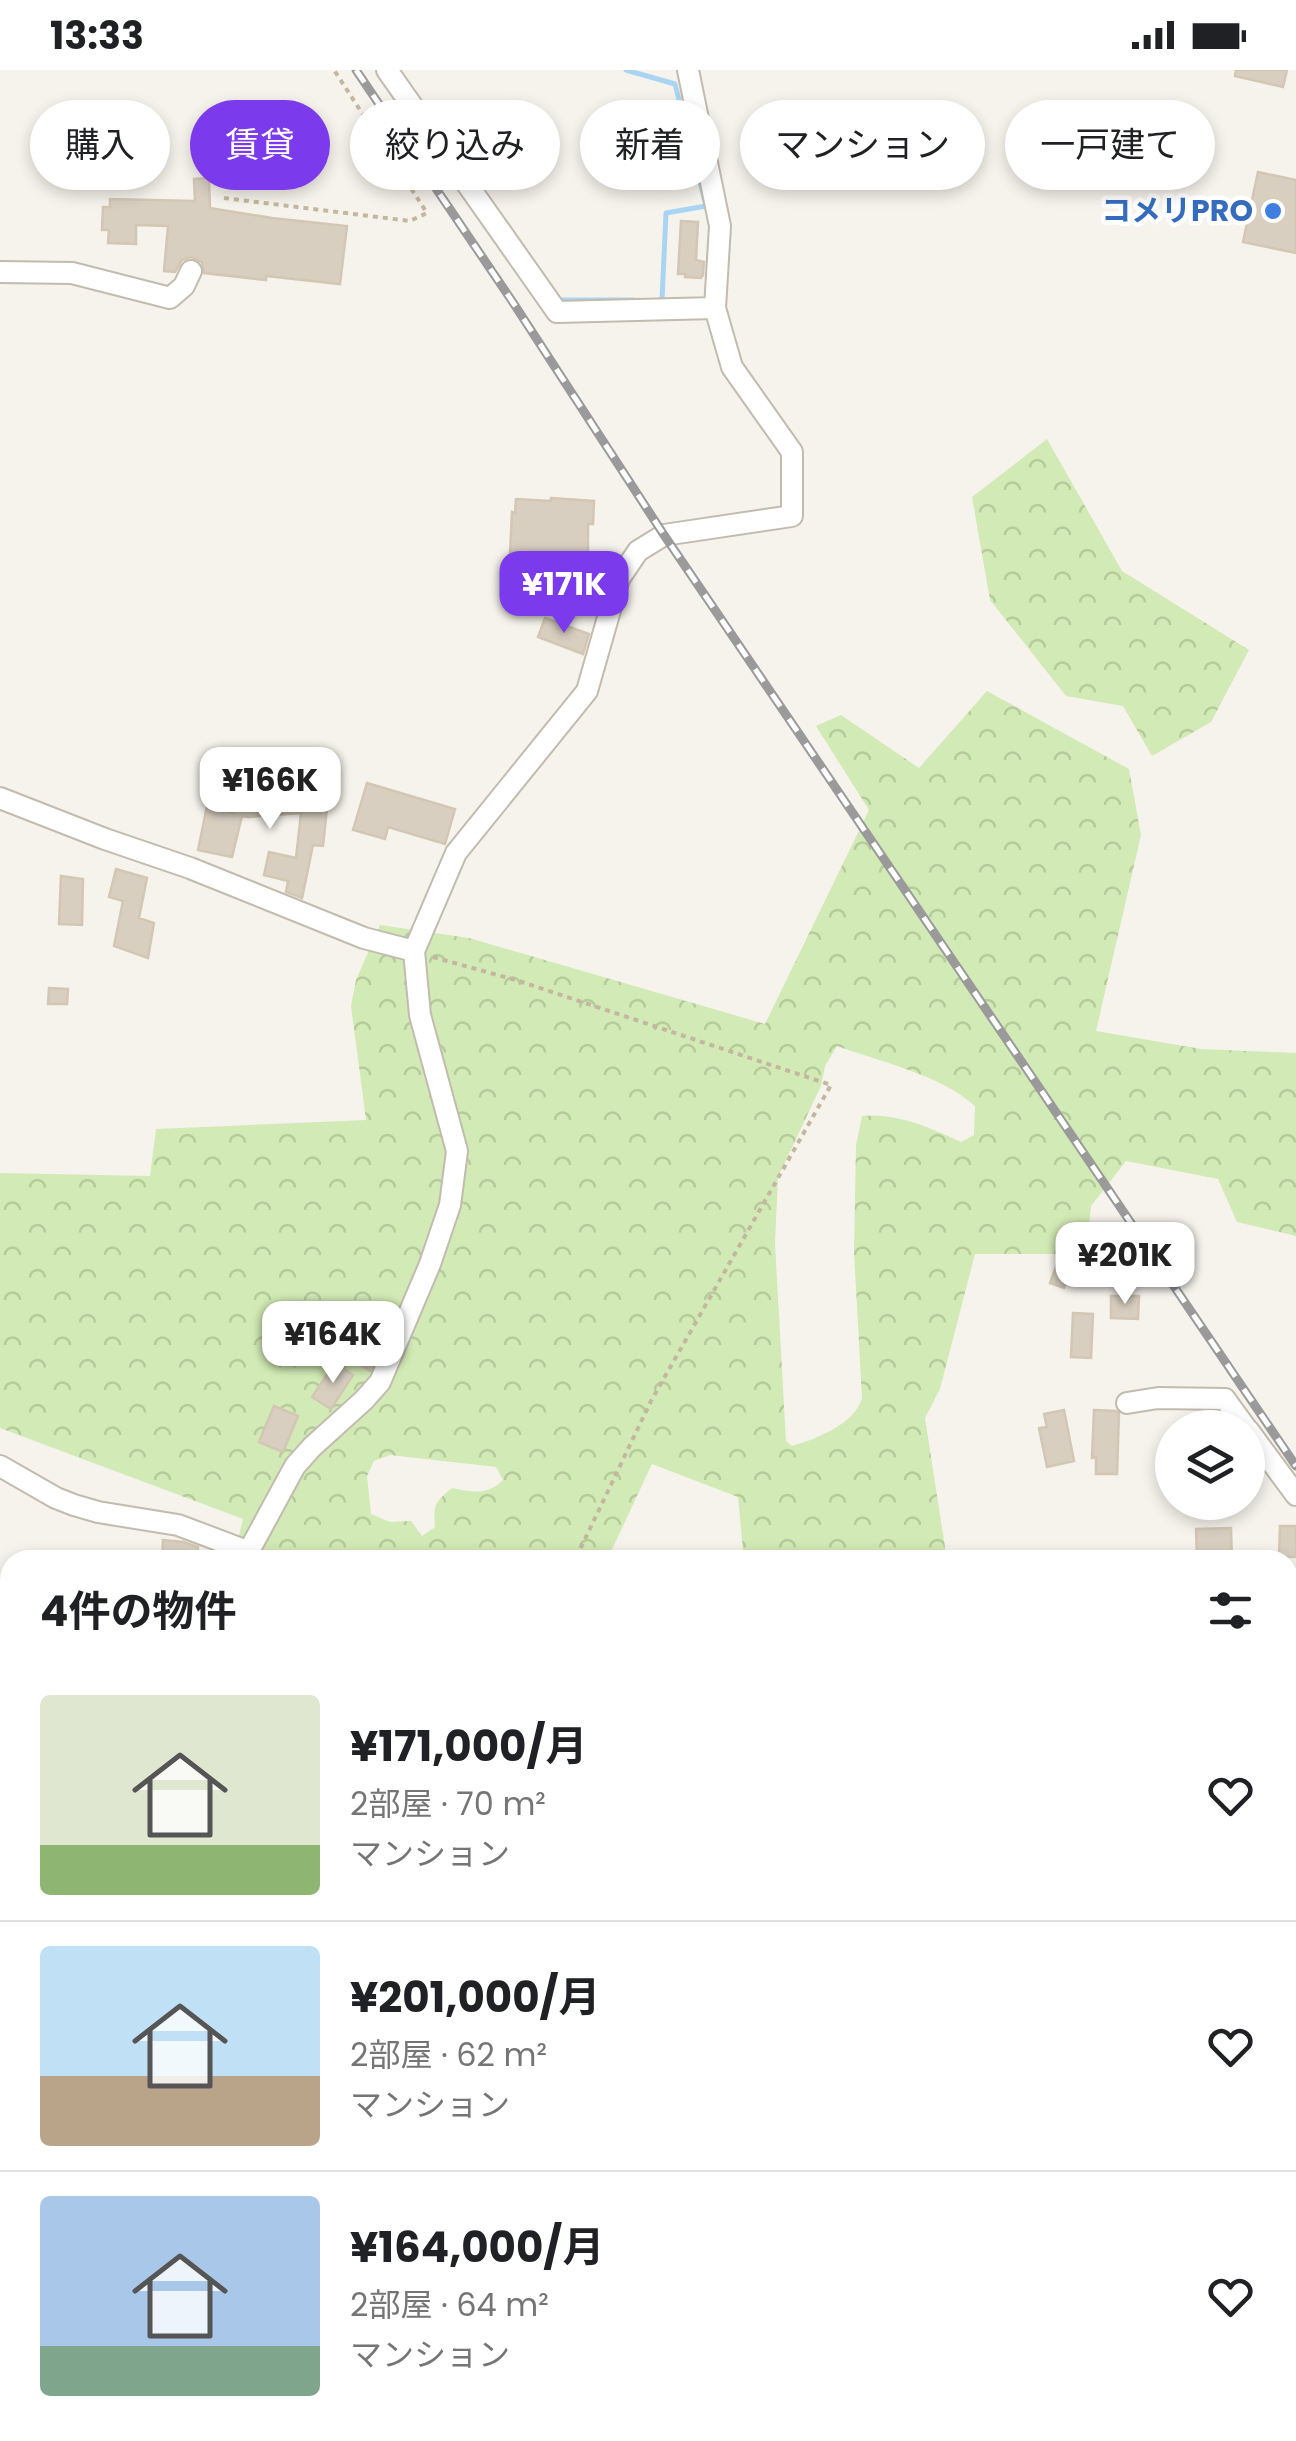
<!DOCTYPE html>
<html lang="ja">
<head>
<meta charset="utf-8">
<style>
	body { margin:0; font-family:Poppins,"Noto Sans JP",sans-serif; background:#f6f6f6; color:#202124; height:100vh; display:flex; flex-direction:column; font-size:38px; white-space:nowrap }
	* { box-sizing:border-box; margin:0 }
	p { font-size:32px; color:#757577 }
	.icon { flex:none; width:55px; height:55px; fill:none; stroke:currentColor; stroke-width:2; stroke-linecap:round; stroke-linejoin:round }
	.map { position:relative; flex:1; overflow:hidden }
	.drawer { position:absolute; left:0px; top:1480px; width:1298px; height:892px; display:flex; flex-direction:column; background:#fff; border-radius:30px 30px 0 0; box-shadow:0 5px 15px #0003 }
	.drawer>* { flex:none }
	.hud { position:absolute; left:30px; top:30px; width:1238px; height:90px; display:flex; gap:20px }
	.buttons { position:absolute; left:1155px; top:1340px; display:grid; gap:20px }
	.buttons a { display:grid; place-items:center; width:110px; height:110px; border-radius:50%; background:#fff; box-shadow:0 5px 15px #0003; font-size:50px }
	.price { position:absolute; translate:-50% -85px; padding:0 22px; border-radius:20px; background:#fff; color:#222; font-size:32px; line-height:65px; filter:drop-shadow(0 2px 5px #0008) }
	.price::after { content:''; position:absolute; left:50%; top:60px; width:30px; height:22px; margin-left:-15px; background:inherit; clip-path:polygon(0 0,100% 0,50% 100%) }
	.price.current { background:#7c3aed; color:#fff }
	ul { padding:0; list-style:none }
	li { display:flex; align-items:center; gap:30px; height:250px; padding:0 40px }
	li+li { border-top:2px solid #e0e0e0 }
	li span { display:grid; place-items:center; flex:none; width:280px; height:200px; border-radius:10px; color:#555 }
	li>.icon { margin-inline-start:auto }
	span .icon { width:120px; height:120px; fill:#fffc; stroke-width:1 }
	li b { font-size:42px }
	h2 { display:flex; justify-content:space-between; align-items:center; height:120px; padding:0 40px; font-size:42px }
	.chip { padding:0 35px; border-radius:45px; background:#fff; box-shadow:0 5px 15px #0003; font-size:35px; line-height:90px }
	.chip.current { background:#7c3aed; color:#fff }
	.status { display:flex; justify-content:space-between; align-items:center; height:70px; padding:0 50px; background:#fff; direction:ltr }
	.status svg { height:28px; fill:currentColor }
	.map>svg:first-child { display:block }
	.forest { fill:url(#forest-crowns); fill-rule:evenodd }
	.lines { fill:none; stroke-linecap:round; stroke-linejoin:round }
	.stream { stroke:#a9d4f2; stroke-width:5 }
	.building { fill:#d8cfc1; stroke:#d3c7b4; stroke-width:2.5 }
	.minor-casing { stroke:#c2bbae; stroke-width:24 }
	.highway-casing { stroke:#e0a43c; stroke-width:34 }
	.path { stroke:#c4b79f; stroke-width:4; stroke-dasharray:5 5; stroke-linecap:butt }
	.minor { stroke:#fff; stroke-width:20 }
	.highway { stroke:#ffcf6e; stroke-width:30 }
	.rail-casing { stroke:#9a9a9a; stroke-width:9 }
	.rail { stroke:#fff; stroke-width:5; stroke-dasharray:15; stroke-linecap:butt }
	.shop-dot { fill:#3f7fe0; stroke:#fff; stroke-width:4 }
	.labels { text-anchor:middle; stroke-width:9; stroke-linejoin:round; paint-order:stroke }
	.shop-label { font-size:30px; font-weight:bold; fill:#366cbe; stroke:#fff; text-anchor:end }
</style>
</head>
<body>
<div class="status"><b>13:33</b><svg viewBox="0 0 49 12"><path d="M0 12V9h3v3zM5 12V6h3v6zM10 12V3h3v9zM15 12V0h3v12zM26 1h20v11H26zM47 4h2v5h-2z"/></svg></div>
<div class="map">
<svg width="1296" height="2371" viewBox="0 0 1296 2371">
	<defs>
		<pattern id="forest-crowns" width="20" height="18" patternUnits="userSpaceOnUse" patternTransform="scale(2.5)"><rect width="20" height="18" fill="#d2eab5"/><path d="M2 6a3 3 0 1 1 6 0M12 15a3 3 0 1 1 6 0" fill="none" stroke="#b6ca9c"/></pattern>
	</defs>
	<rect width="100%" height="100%" fill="#f6f3ec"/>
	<path class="forest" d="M1047,369L1122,501L1249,580L1211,652L1152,686L1123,636L1066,626L990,530L972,427Z
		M987,621L1129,699L1141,765L1096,961L1201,979L1296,983V1166L1237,1152L1218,1109L1126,1091L1091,1136L1086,1184H975L940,1319L925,1348L947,1490H744L738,1427L652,1394L607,1490H233L243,1449L0,1358V1103L150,1106L156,1059L366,1050L351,936L356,910L380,855L469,868L765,954L869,740L816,656L841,645L919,698ZM837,976C881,992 941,1005 975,1036L974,1065L961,1072C932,1058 895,1042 862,1046L856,1075L854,1182L862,1328C855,1354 816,1369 792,1376L786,1371L775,1173L778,1107L821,1016L825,996ZM390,1385L496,1397L503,1410C488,1426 471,1422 452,1418C435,1432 433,1435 435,1457L422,1466L411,1451L390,1452L371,1444L367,1406L374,1391Z
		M1288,1764H1296V1929H1288Z
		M763,2363H909L910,2371H764Z"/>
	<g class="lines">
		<path class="stream" d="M626,0L675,14L706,136L666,143L662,230H660
			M556,230H634
			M1288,1768L1296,1769
			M1155,2371V2362"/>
	</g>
	<path class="building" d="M1236,0H1287L1283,17L1235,6Z
		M1258,102L1296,110V183L1243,172Z
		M209,108L210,138L272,148L347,156L340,214L266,206V210L204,203L202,192L191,187L182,190L175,202L164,201L168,156L136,155V174L108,173L109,160H102L103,137H110V129L195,131L194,109Z
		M681,151L698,152L696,190L704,192L703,205L701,208L685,207V204H678Z
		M551,428L594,431L593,454H588V489L510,484L512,442L515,443L516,429L551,431Z
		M545,548L589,564L583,584L538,567Z
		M367,713L455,739L445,774L388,757L385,769L353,760Z
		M288,721L289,725L328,729L323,776L313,775L302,828L286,822L288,811L264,805L269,782L296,788L301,743L248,747L242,746L232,787L198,780L207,736L233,743L237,722L259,729V722Z
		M116,799L147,808L139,848L154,853L148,888L114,876L123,831L109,827Z
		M61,806L83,809L82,855L59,854Z
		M49,918L68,919L67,934H48Z
		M1060,1186L1074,1191L1064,1218L1050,1213Z
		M1111,1226H1139L1138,1249L1111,1248Z
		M1073,1243L1093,1244L1091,1288L1071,1287Z
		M361,1278L376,1285L370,1301L354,1291Z
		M335,1293L353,1305L331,1339L312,1327Z
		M274,1336L298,1346L283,1382L259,1372Z
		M1064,1340L1074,1391L1047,1397L1039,1358L1047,1357L1044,1344Z
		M1094,1340L1116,1341L1119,1343L1117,1404H1096V1387L1092,1388Z
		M1280,1456H1296V1487H1279Z
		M1231,1458L1232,1490H1197L1196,1459Z
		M163,1470L184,1472L198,1477L197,1490H162Z"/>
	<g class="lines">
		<defs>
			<path id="minor" d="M387,0L557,242L715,238
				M0,202L72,203L170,228L184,216L191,201
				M0,728L105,769L190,798L364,868L414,881
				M1127,1333L1158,1328L1225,1329L1246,1358
				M1248,1360L1296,1425
				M0,1396L56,1428L74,1435L98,1442L178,1455L247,1481
				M244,1490L295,1396L312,1377L364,1330L380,1312L430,1194L450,1135L457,1081L420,945L414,881L456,783L587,621L619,509L638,481L664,465L792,446V382L732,297L715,238L720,156L688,0
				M0,1898L10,1903
				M1288,2061L1296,2063
				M147,2371L151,2362
				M636,2371V2362
				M1210,2371V2362"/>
			<path id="highway" d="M1288,2207L1296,2206
				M0,2280H10"/>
		</defs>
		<use href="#minor" class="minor-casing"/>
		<use href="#highway" class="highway-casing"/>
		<path class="path" d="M224,128L410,151L427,143L334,0
			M433,887L519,911L831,1015L651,1331L575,1490
			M269,1482L289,1490"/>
		<use href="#minor" class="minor"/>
		<use href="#highway" class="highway"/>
		<defs>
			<path id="rail" d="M356,0L514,234L664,465L1296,1396"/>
		</defs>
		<use href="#rail" class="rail-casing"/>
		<use href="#rail" class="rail"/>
	</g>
	<circle class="shop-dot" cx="1273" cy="141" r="10"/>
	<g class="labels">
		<g class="shop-label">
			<text x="1253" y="151">コメリPRO</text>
		</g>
	</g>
</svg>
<div class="buttons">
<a><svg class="icon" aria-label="layers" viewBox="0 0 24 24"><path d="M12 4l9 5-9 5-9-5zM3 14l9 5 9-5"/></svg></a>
</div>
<b class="price current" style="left:564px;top:566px">¥171K</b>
<b class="price" style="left:270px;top:762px">¥166K</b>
<b class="price" style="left:1125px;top:1237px">¥201K</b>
<b class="price" style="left:333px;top:1316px">¥164K</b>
<div class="hud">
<a class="chip">購入</a>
<a class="chip current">賃貸</a>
<a class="chip">絞り込み</a>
<a class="chip">新着</a>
<a class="chip">マンション</a>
<a class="chip">一戸建て</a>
</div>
<section class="drawer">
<h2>4件の物件<svg class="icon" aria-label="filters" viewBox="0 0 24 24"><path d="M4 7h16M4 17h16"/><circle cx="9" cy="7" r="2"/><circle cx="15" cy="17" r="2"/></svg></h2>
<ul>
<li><span style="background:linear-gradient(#dfe7d0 75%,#8fb573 0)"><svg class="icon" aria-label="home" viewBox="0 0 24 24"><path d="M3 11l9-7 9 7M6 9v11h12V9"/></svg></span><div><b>¥171,000/月</b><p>2部屋 · 70 m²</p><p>マンション</p></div><svg class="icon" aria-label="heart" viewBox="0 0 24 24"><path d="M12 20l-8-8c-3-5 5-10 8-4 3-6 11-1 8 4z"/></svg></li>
<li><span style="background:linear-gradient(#bfe0f5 65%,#b9a48a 0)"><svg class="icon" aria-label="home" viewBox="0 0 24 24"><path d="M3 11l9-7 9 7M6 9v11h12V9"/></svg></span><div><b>¥201,000/月</b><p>2部屋 · 62 m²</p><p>マンション</p></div><svg class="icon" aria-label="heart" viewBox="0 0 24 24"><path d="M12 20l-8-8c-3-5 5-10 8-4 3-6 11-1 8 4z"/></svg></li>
<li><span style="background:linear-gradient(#a9c7e8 75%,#7fa58c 0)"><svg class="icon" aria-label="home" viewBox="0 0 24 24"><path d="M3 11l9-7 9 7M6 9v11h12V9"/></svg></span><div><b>¥164,000/月</b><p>2部屋 · 64 m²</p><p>マンション</p></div><svg class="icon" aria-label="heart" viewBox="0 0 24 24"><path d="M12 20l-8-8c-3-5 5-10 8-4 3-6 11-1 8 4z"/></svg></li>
</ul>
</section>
</div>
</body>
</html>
